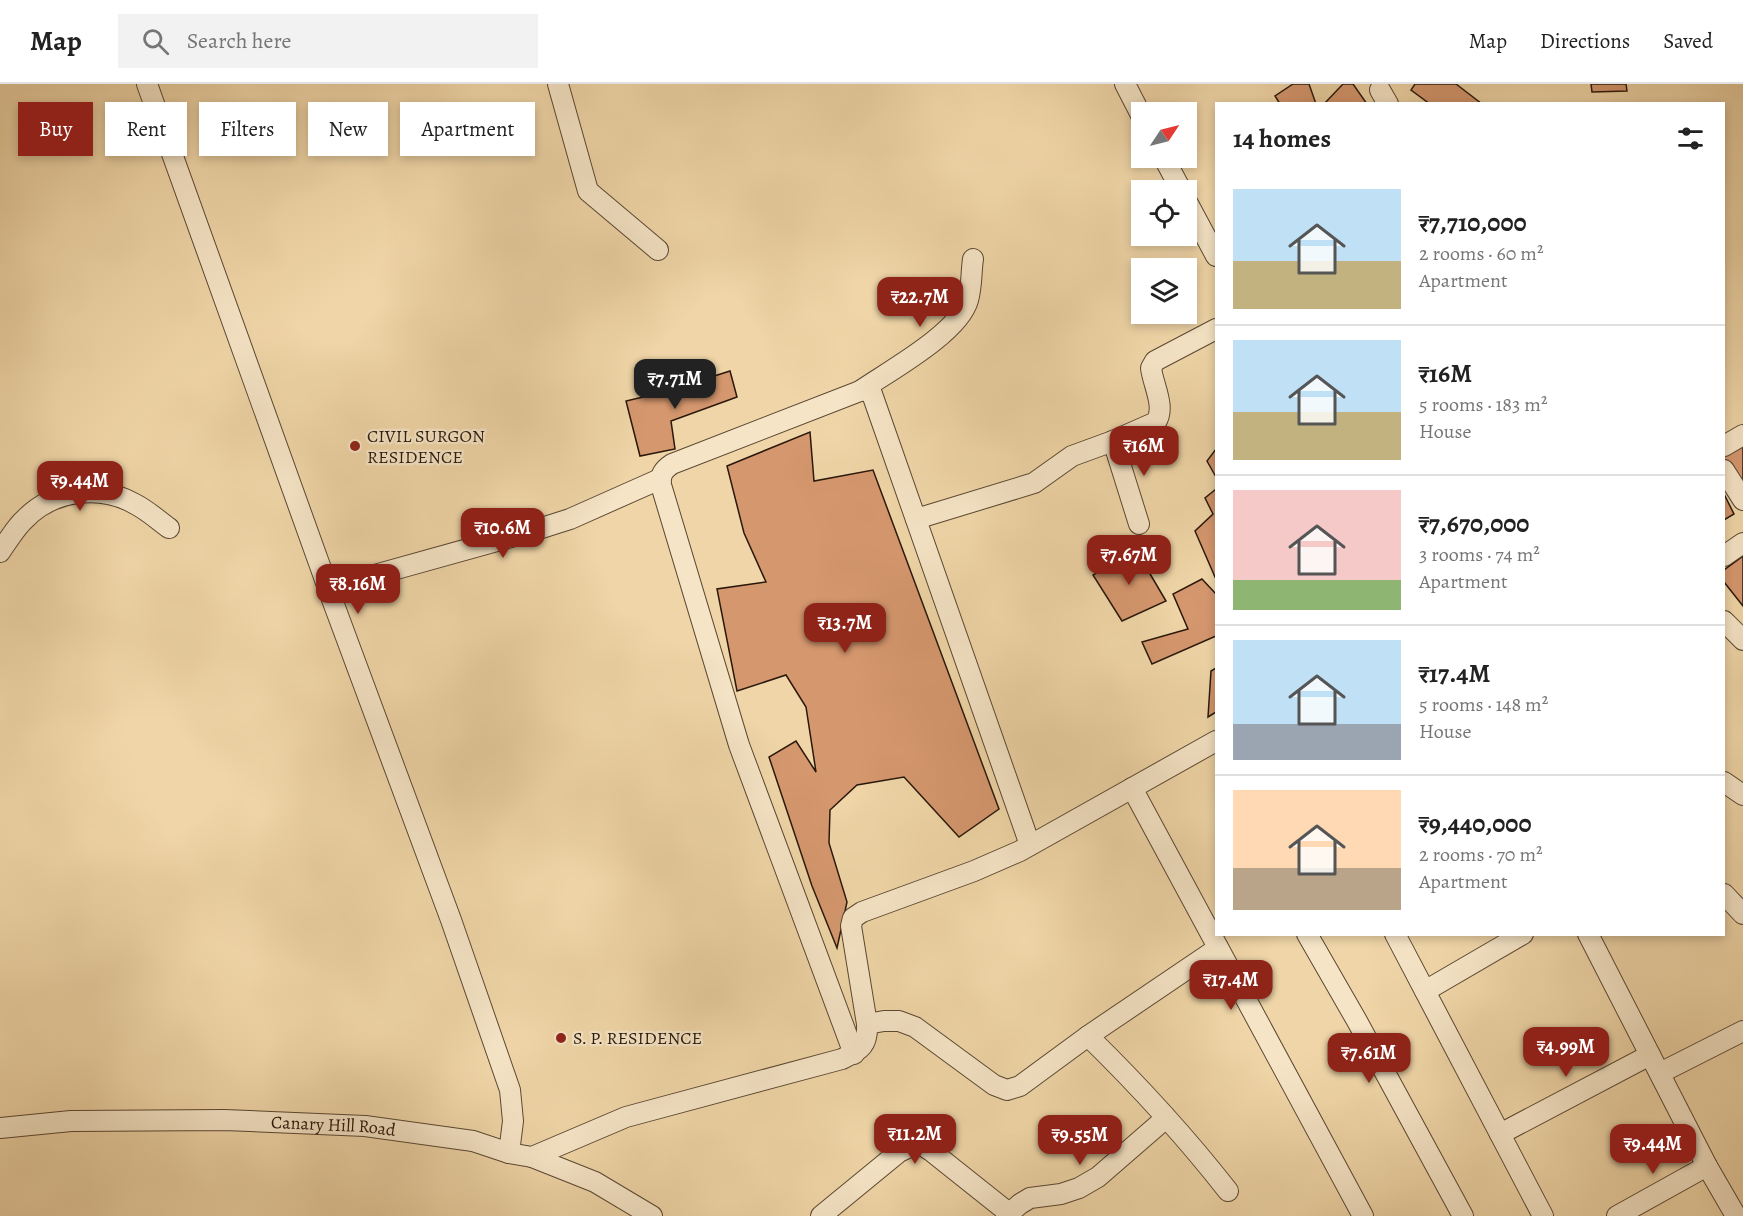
<!DOCTYPE html>
<html lang="en">
<head>
<meta charset="utf-8">
<style>
	body { margin:0; font-family:Alegreya,serif; background:#f2f2f2; color:#222; height:100vh; display:flex; flex-direction:column; font-size:22px; white-space:nowrap }
	* { box-sizing:border-box; margin:0 }
	p { font-size:20px; color:#767676 }
	.icon { flex:none; width:33px; height:33px; fill:none; stroke:currentColor; stroke-width:2; stroke-linecap:round; stroke-linejoin:round }
	.map { position:relative; flex:1; overflow:hidden }
	.sheet { position:absolute; left:1215px; top:18px; width:510px; height:834px; display:flex; flex-direction:column; background:#fff; border-radius:0px; box-shadow:0 3px 9px #0003 }
	.sheet>* { flex:none }
	.guide { position:absolute; left:18px; top:18px; width:570px; height:54px; display:flex; gap:12px }
	.needle { width:39px; rotate:55deg }
	.controls { position:absolute; left:1131px; top:18px; display:grid; gap:12px }
	.controls a { display:grid; place-items:center; width:66px; height:66px; border-radius:0px; background:#fff; box-shadow:0 3px 9px #0003; font-size:30px }
	.price { position:absolute; translate:-50% -51px; padding:0 14px; border-radius:12px; background:#8f2418; color:#fff; font-size:20px; line-height:39px; filter:drop-shadow(0 2px 3px #0008) }
	.price::after { content:''; position:absolute; left:50%; top:36px; width:18px; height:14px; margin-left:-9px; background:inherit; clip-path:polygon(0 0,100% 0,50% 100%) }
	.price.on { background:#222; color:#fff }
	ul { padding:0; list-style:none }
	li { display:flex; align-items:center; gap:18px; height:150px; padding:0 18px }
	li+li { border-top:2px solid #e0e0e0 }
	li span { display:grid; place-items:center; flex:none; width:168px; height:120px; border-radius:0px; color:#555 }
	li>.icon { margin-inline-start:auto }
	span .icon { width:72px; height:72px; fill:#fffc; stroke-width:1 }
	li b { font-size:26px }
	h2 { display:flex; justify-content:space-between; align-items:center; height:72px; padding:0 18px; font-size:26px }
	.pill { padding:0 21px; border-radius:0px; background:#fff; box-shadow:0 3px 9px #0003; font-size:21px; line-height:54px }
	.pill.on { background:#8f2418; color:#fff }
	header { display:flex; align-items:center; gap:36px; box-sizing:border-box; height:84px; padding:0 30px; background:#fff; border-bottom:2px solid #e0e0e0 }
	header strong { font-size:28px }
	nav { display:flex; gap:33px; margin-inline-start:auto; font-size:21px }
	.search { width:420px; height:54px; background:#f2f2f2; display:flex; align-items:center; gap:15px; box-sizing:border-box; padding:0 21px; border-radius:0px; color:#767676; font-size:22px }
	.map>svg:first-child { display:block }
	.building { fill:#d5976e; stroke:#29180b; stroke-width:1.5 }
	.lines { fill:none; stroke-linecap:round; stroke-linejoin:round }
	.minor-casing { stroke:#5a4732; stroke-width:22 }
	.minor { stroke:#f5e4c6; stroke-width:20 }
	.poi-dot { fill:#8f2418; stroke:#f5e4c6; stroke-width:2 }
	.labels { text-anchor:middle; stroke-width:4.5; stroke-linejoin:round; paint-order:stroke }
	.poi-label { font-size:18px; fill:#29180b; stroke:#f5e4c6; text-anchor:start }
	.street-label { font-size:18px; fill:#29180b; stroke:#f5e4c6 }
</style>
</head>
<body>
<header>
<strong>Map</strong>
<div class="search"><svg class="icon" aria-label="search" viewBox="0 0 24 24"><circle cx="10" cy="10" r="6"/><path d="M15 15l6 6"/></svg>Search here</div>
<nav><a>Map</a><a>Directions</a><a>Saved</a></nav>
</header>
<div class="map">
<svg width="1743" height="1132" viewBox="0 0 1743 1132">
	<rect width="100%" height="100%" fill="#efd5a7"/>
	<filter id="stains"><feTurbulence type="fractalNoise" baseFrequency=".00333" numOctaves="4"/><feColorMatrix values="0 0 0 0 .2 0 0 0 0 .09 0 0 0 0 .02 0 0 0 .5 -.17"/></filter>
	<radialGradient id="worn" r=".72"><stop offset=".6" stop-color="#630" stop-opacity="0"/><stop offset="1" stop-color="#630" stop-opacity=".3"/></radialGradient>
	<path class="building" d="M1293,0H1309L1316,20H1280L1275,12Z
		M1343,0H1353L1367,20H1324Z
		M1415,0H1456L1482,20H1430L1411,6Z
		M1591,0H1626L1627,7L1592,8Z
		M730,287L737,313L671,337L675,365L640,372L626,317L664,308Z
		M810,348L814,397L873,386L999,725L959,753L904,693L857,701L830,726L829,759L847,818L837,864L812,802L769,673L796,657L816,688L806,623L786,591L737,607L717,505L766,498L744,449L727,382Z
		M1743,358V404L1724,375V371Z
		M1216,365V393L1207,377Z
		M1216,405V492L1215,493L1195,447L1213,430L1205,414Z
		M1724,410L1734,430L1724,436Z
		M1136,466L1166,517L1122,537L1093,491Z
		M1743,472V522L1724,498V486Z
		M1202,495L1216,510V552L1152,580L1142,558L1188,545L1173,510Z
		M1216,584V628L1208,633L1211,587Z"/>
	<g class="lines">
		<defs>
			<g id="minor">
				<path d="M147,0L333,518L451,836L510,1006L513,1037L509,1069"/>
				<path d="M558,0L588,107L658,166"/>
				<path d="M1125,0L1142,33"/>
				<path d="M1380,6L1388,20"/>
				<path d="M1164,74L1181,106"/>
				<path d="M1186,116L1216,172"/>
				<path d="M860,307C889,287 959,249 968,216C972,203 971,188 973,175"/>
				<path d="M1113,357L1139,440"/>
				<path d="M1724,362L1743,351"/>
				<path d="M1724,386L1743,416"/>
				<path d="M916,435L1034,399L1072,372L1113,357L1156,338C1166,323 1153,301 1151,284L1155,277L1216,245"/>
				<path d="M0,468C8,457 15,444 25,435C53,406 100,400 135,420C147,426 158,436 169,444"/>
				<path d="M1724,472L1743,459"/>
				<path d="M328,504L529,448L570,435L660,395"/>
				<path d="M1724,537L1743,556"/>
				<path d="M1724,698L1743,711"/>
				<path d="M1132,704L1363,1132"/>
				<path d="M1724,810L1743,830"/>
				<path d="M1307,850L1357,937L1463,1132"/>
				<path d="M1395,850L1543,1132"/>
				<path d="M1588,850L1707,1082L1736,1132"/>
				<path d="M1425,907L1523,850"/>
				<path d="M867,940L884,937H899L915,943L994,1001L1007,1006L1020,1002L1088,952C1138,1001 1185,1052 1228,1107"/>
				<path d="M1088,952L1218,864"/>
				<path d="M854,970L739,661L661,401C660,391 663,386 672,380L860,307L865,306L872,310L1030,761"/>
				<path d="M1660,989L1743,947"/>
				<path id="s1" d="M0,1044L71,1037L224,1036L365,1042L473,1057L509,1069L532,1073L595,1098L652,1132"/>
				<path d="M1500,1050L1650,971"/>
				<path d="M532,1073L626,1033L842,975C861,966 868,961 867,940L851,842L853,834L862,828L974,787L1020,767L1216,657"/>
				<path d="M821,1132L899,1068L919,1059L931,1067L1009,1129"/>
				<path d="M1006,1132L1020,1120L1030,1114L1061,1110L1079,1104L1098,1093L1166,1034"/>
				<path d="M1617,1132L1707,1082"/>
			</g>
		</defs>
		<use href="#minor" class="minor-casing"/>
		<use href="#minor" class="minor"/>
	</g>
	<g class="poi-dot">
		<circle cx="355" cy="362" r="6"/>
		<circle cx="561" cy="954" r="6"/>
	</g>
	<g class="labels">
		<g class="poi-label">
			<text x="367" y="358">CIVIL SURGON<tspan x="367" dy="21">RESIDENCE</tspan></text>
			<text x="573" y="960">S. P. RESIDENCE</text>
		</g>
		<g class="street-label">
			<text dy="6" stroke="none"><textPath href="#s1" startOffset="334">Canary Hill Road</textPath></text>
		</g>
	</g>
	<rect width="100%" height="100%" filter="url(#stains)"/>
	<rect width="100%" height="100%" fill="url(#worn)"/>
</svg>
<div class="controls">
<a><svg class="needle" viewBox="-14 -14 28 28"><path d="M0-13l5 13h-10z" fill="#e53935"/><path d="M0 13l5-13h-10z" fill="#767676"/></svg></a>
<a><svg class="icon" aria-label="locate" viewBox="0 0 24 24"><circle cx="12" cy="12" r="6"/><path d="M12 2v4M12 18v4M2 12h4M18 12h4"/></svg></a>
<a><svg class="icon" aria-label="layers" viewBox="0 0 24 24"><path d="M12 4l9 5-9 5-9-5zM3 14l9 5 9-5"/></svg></a>
</div>
<b class="price" style="left:920px;top:244px">₹22.7M</b>
<b class="price on" style="left:675px;top:326px">₹7.71M</b>
<b class="price" style="left:1144px;top:393px">₹16M</b>
<b class="price" style="left:80px;top:428px">₹9.44M</b>
<b class="price" style="left:503px;top:475px">₹10.6M</b>
<b class="price" style="left:1129px;top:502px">₹7.67M</b>
<b class="price" style="left:358px;top:531px">₹8.16M</b>
<b class="price" style="left:845px;top:570px">₹13.7M</b>
<b class="price" style="left:1231px;top:927px">₹17.4M</b>
<b class="price" style="left:1566px;top:994px">₹4.99M</b>
<b class="price" style="left:1369px;top:1000px">₹7.61M</b>
<b class="price" style="left:915px;top:1081px">₹11.2M</b>
<b class="price" style="left:1080px;top:1082px">₹9.55M</b>
<b class="price" style="left:1653px;top:1091px">₹9.44M</b>
<div class="guide">
<a class="pill on">Buy</a>
<a class="pill">Rent</a>
<a class="pill">Filters</a>
<a class="pill">New</a>
<a class="pill">Apartment</a>
</div>
<section class="sheet">
<h2>14 homes<svg class="icon" aria-label="filters" viewBox="0 0 24 24"><path d="M4 7h16M4 17h16"/><circle cx="9" cy="7" r="2"/><circle cx="15" cy="17" r="2"/></svg></h2>
<ul>
<li><span style="background:linear-gradient(#bfe0f5 60%,#c2b280 0)"><svg class="icon" aria-label="home" viewBox="0 0 24 24"><path d="M3 11l9-7 9 7M6 9v11h12V9"/></svg></span><div><b>₹7,710,000</b><p>2 rooms · 60 m²</p><p>Apartment</p></div></li>
<li><span style="background:linear-gradient(#bfe0f5 60%,#c2b280 0)"><svg class="icon" aria-label="home" viewBox="0 0 24 24"><path d="M3 11l9-7 9 7M6 9v11h12V9"/></svg></span><div><b>₹16M</b><p>5 rooms · 183 m²</p><p>House</p></div></li>
<li><span style="background:linear-gradient(#f6c9c9 75%,#8fb573 0)"><svg class="icon" aria-label="home" viewBox="0 0 24 24"><path d="M3 11l9-7 9 7M6 9v11h12V9"/></svg></span><div><b>₹7,670,000</b><p>3 rooms · 74 m²</p><p>Apartment</p></div></li>
<li><span style="background:linear-gradient(#bfe0f5 70%,#9aa5b1 0)"><svg class="icon" aria-label="home" viewBox="0 0 24 24"><path d="M3 11l9-7 9 7M6 9v11h12V9"/></svg></span><div><b>₹17.4M</b><p>5 rooms · 148 m²</p><p>House</p></div></li>
<li><span style="background:linear-gradient(#ffd9b3 65%,#b9a48a 0)"><svg class="icon" aria-label="home" viewBox="0 0 24 24"><path d="M3 11l9-7 9 7M6 9v11h12V9"/></svg></span><div><b>₹9,440,000</b><p>2 rooms · 70 m²</p><p>Apartment</p></div></li>
</ul>
</section>
</div>
</body>
</html>
